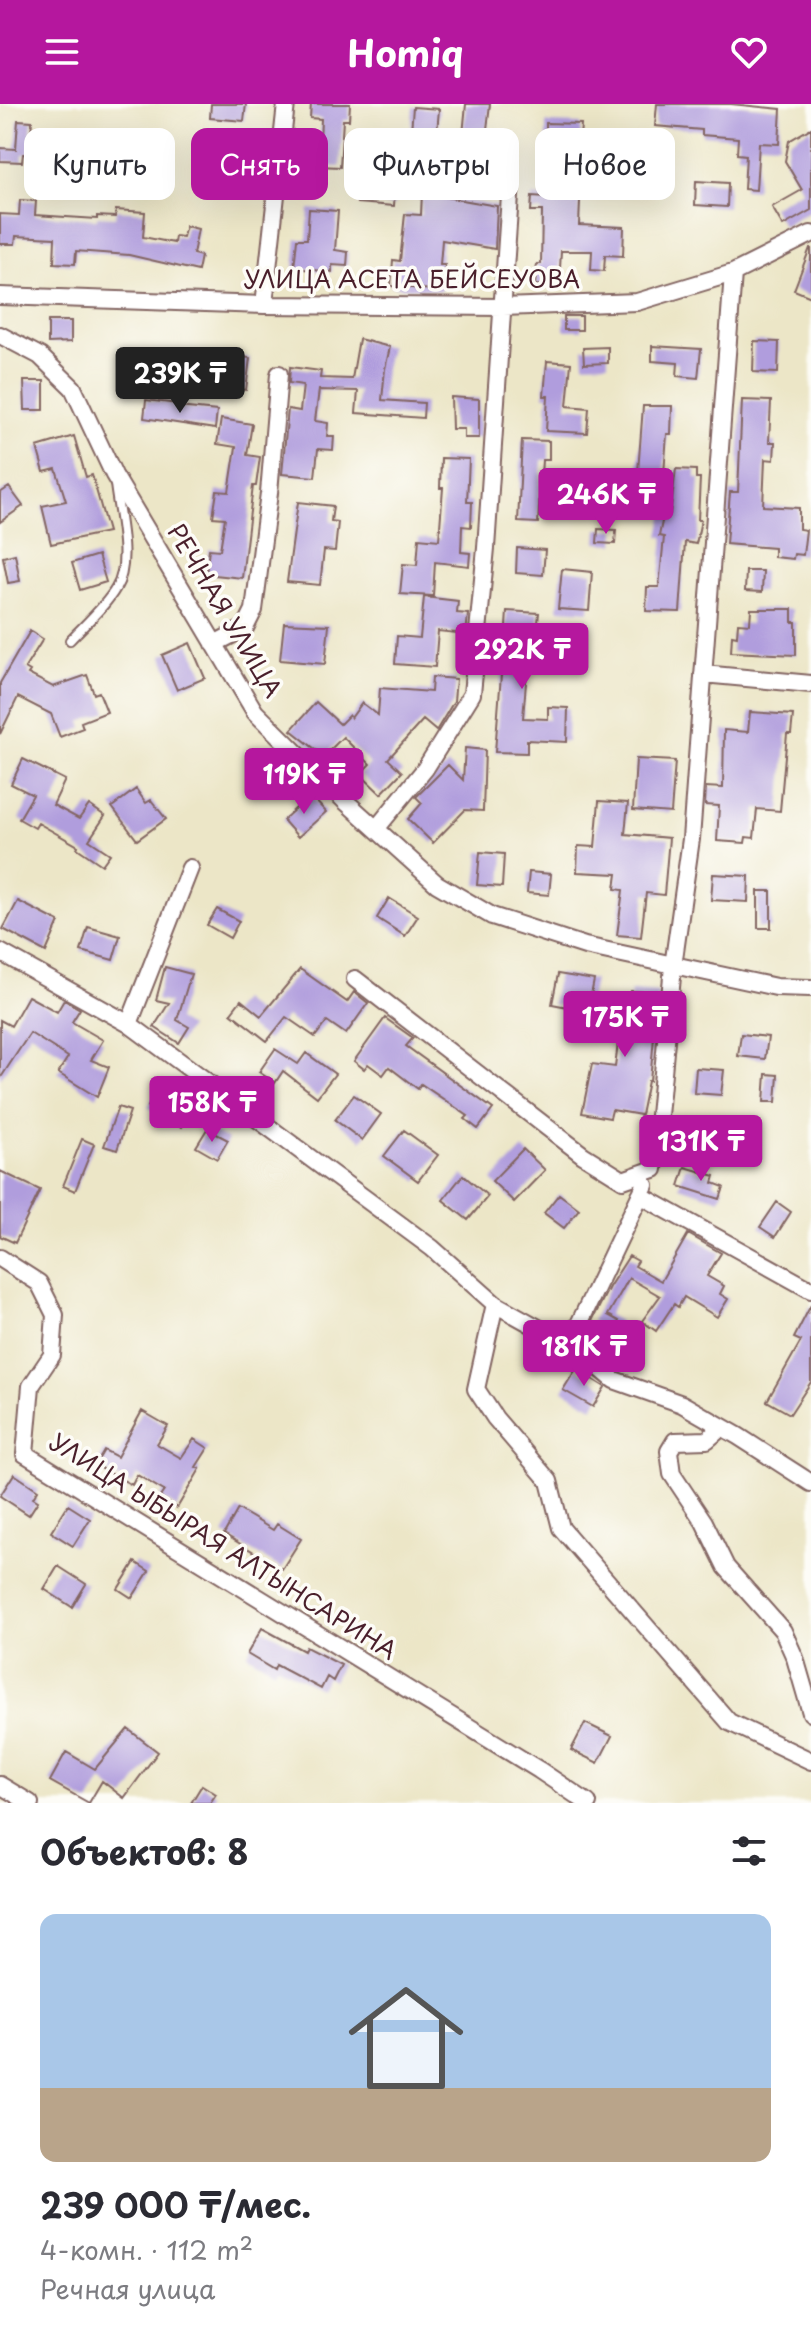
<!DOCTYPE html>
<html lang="ru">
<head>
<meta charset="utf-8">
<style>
	body { margin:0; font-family:"Playpen Sans",sans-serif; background:#f2f2f3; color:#2b2b33; height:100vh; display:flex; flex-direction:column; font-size:30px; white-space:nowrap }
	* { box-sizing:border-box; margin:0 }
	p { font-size:26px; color:#7c7c81 }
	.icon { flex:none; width:44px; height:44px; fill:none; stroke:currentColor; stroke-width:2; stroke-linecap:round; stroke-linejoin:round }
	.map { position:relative; height:1699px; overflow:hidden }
	.panel { display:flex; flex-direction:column; background:#fff; flex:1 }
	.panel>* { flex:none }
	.top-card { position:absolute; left:24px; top:24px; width:764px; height:72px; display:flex; gap:16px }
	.price { position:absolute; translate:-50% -68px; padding:0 18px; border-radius:8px; background:#b5179e; color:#fff; font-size:26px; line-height:52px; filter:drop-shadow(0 2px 4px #0008) }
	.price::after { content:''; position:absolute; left:50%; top:48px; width:24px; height:18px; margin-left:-12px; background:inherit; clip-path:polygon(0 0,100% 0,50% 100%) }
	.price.selected { background:#222; color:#fff }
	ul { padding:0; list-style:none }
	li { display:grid; align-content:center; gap:16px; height:424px; padding:0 40px }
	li+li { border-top:2px solid #e1e1e2 }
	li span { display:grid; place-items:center; height:248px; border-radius:16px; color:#555 }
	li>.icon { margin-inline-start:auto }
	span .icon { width:144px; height:144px; fill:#fffc; stroke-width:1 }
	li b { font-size:34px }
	h2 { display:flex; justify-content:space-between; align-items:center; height:96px; padding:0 40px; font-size:34px }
	.pill { padding:0 28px; border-radius:16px; background:#fff; box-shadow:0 8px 32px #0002; font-size:28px; line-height:72px }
	.pill.selected { background:#b5179e; color:#fff }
	header { display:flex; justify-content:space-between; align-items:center; height:104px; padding:0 40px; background:#b5179e; color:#fff; font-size:36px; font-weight:700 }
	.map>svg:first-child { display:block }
	.building { fill:#b09ddd }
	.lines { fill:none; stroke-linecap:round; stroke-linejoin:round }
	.lane-casing { stroke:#836562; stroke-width:12 }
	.street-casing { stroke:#836562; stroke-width:20 }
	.lane { stroke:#fff; stroke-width:8 }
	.street { stroke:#fff; stroke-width:16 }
	.labels { text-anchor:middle; stroke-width:7; stroke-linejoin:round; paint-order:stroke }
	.street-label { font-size:24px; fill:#4a1f2b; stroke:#fdfcf7 }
</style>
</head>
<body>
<header><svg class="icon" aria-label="menu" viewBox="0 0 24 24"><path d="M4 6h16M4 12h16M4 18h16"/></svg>Homiq<svg class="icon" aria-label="heart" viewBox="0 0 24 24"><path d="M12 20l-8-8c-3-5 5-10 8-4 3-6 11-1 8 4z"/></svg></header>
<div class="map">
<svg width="811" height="1699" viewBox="0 0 811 1699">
	<rect width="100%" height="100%" fill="#fdfcf7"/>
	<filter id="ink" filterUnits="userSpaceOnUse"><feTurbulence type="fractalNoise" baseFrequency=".0125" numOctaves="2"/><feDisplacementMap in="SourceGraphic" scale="16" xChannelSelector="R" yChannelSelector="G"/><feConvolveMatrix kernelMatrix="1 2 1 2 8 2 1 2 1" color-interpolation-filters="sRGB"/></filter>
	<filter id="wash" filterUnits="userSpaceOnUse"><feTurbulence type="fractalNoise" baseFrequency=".006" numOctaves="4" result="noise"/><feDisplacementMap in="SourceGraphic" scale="32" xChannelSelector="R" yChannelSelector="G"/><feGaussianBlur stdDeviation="1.8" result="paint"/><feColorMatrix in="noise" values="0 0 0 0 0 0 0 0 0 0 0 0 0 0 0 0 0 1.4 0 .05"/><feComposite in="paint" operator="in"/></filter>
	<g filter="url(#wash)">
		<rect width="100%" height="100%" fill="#ece6c7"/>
		<g id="blocks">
			<path class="building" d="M211,0H246L244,17L210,14Z
				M311,0H350L349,16H343L340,63L319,62L321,15L310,14Z
				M466,0H490L485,42H498L497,77L456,75L457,40L462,41Z
				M657,0H731L781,5L779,40L759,39L756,86L744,85L746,51L737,50L738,34L702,31V26L655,22Z
				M413,3L439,5L437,29L411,27Z
				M18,16L32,17L29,50H23L22,58L0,57V44L16,45Z
				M546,19L581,20L579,49L582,50L579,121L624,123L623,152L605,151L604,167L591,166L592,147H561L559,182L535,181L537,160H541L542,107H531L532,92L546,93Z
				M811,24V106L783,122L772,103L802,86L785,57L789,37Z
				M360,68L396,71L394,102L357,99Z
				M696,77L728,79L727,103L695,101Z
				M422,89L497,102L495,145L442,136L440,161H445L442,187L391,182L393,156L400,157L405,110L421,111Z
				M20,96L36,97L35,111L97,115V112L115,113L116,106L145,108L143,133L174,139L175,132L183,133L186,122L198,125L193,150L201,152L198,167L129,151L76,147L75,160L54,159L55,134L16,132L15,140H0V110L19,111Z
				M309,105L338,107L335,146L348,148L347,162L332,161V168L294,164L297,135H307Z
				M810,144H811V193L794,186Z
				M564,212H582V226H564Z
				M48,217H71V238L48,239Z
				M359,235L390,243L385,265L382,296L424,299L423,314L356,309L358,287L319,286L315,317L328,319L327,332H334L333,346L318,345L315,373L282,370L288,305L300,307L303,281L289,279L290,263L321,267L320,274L352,275Z
				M754,237L779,238L778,269L753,268Z
				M652,242L701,245L698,274L677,272L678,259L652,257Z
				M608,243V259L584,260L583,244Z
				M225,251L250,254L246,286L221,283Z
				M547,257L571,259L567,302L589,304L587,329L546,327L548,292H544Z
				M24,277H44V306H25Z
				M451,293L479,295V334H464V325H452Z
				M146,296L178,300V303L217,307L215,325L144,314Z
				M742,296L771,297L769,338H775L774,356L765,355L763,402L799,404V425L806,426L803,451L794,450L793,455L774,453V444L726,440L730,388H738Z
				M643,302H672L671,330H667L664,370L638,368Z
				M221,315L252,320L247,351L260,353L256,382H253L242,474L206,470L209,445L220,446L225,414L213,413L217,387L229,388L236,343L217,340Z
				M74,332L86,373L92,371L108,428L51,440L42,402L66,397L56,365L44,368L37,343Z
				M522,336L549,337V356H542L538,419L518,418Z
				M441,354L469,355L467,398H472L471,423L462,422L461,448L470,449L469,462L435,458L433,492L400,490L403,460L417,461L419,434L439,436L443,384H440Z
				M676,365L696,366V374H700L698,416H701L696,440L685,438L680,508L646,507L647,483H659L664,433L659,432L664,408L670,409Z
				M9,383L23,402L0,418V389Z
				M298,398L333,402L331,417L338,418L335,447L324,446L320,481L287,478Z
				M598,425L616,426L615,440L597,439Z
				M517,444L545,446L543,471L516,469Z
				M15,450L20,477L8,479L3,453Z
				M98,451L106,478L80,486L72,459Z
				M562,465L592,468L589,507L558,505Z
				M746,467H763L762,488L745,487Z
				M424,493L458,497L457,509L468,510L466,530L438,527L435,563L395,560L397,532L420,534Z
				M751,505H792V518H796V551L731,548L732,531L737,532L738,519L750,520Z
				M507,507L539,509L536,538H533L529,568L527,567L523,614L548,615V603L568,604L567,638L527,636V649L495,648L502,558H498L500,538L505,539Z
				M284,519L329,521L325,560L280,556Z
				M30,527L43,535L25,564L30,567L28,570L53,583L87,571L94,590L99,588L107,608L81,618L83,624L60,633L51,610L18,593L0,630V579Z
				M190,539L205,574L177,586L162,551Z
				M432,573L456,575L454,597L436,627L423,616L388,655L402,668L381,690L360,670L370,660L343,633L324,652L291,626L316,598L340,620L349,611L351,614L362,599L378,611L380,584L431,588Z
				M750,608L793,611L791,630H787L780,707L757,705L754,734L746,733L745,739L717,737L719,702L705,701L706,683L723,684L724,626L748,628Z
				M465,644L485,646L483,707L465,706L433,739L408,715L422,699L416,693L448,661L463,676Z
				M23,655L65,676L53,701L79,715L89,701L105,712L89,736L110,750L102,761L77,744L78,742L38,719L35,724L19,715L33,691L11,680Z
				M636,655L675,657L671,709L633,706Z
				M136,685L146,699L151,696L166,715L137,736L112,703Z
				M310,691L326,708L298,733L283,716Z
				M599,697L628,699L625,730L669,734L664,791L646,789L641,833L617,831L623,786L615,785L617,770L577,768L578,742L595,743Z
				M480,748L504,750L502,783L477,781Z
				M529,768L551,770L549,791L527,789Z
				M713,770L749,772L748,798L711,796Z
				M758,787H771V824H758Z
				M389,794L418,812L405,832L377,814Z
				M18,797L59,818L46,848L3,825Z
				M217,805L239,817L230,834L207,821Z
				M88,823L120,832L113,856L81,847Z
				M165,863L191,870L177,916L189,923L179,939L154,923L169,899L156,896Z
				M300,865L347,898L354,888L368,899L346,930L327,917L315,933L286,913L267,937L231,909L241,896L261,912Z
				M558,870L594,876L588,907L552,900Z
				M631,887L658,889L650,977H648L641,1011L612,1006L610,1014L582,1009L592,960L615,963L621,914L599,912L601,898L629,901Z
				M28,892L57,908L64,896L80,905L72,918L103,936L91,956L109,963L97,993L58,969L68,953L30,929L0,975V916L11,922Z
				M385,914L413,934L406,942L493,1005L478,1025L465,1015L468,1012L421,980L418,985L389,963L383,971L368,960L364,965L354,957Z
				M741,930L768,933L765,955L738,952Z
				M275,945L298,960L306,949L335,970L317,993L283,967L275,979L259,968Z
				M696,964L724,966L721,991L694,989Z
				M766,970L778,971L776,998H764Z
				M163,977L198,998L182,1023L148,1003Z
				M354,991L381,1010L362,1036L335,1016Z
				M118,1003L130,1007L117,1046L104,1042Z
				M207,1025L228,1036L217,1055L196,1043Z
				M404,1026L438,1051L418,1077L384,1052Z
				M82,1035L94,1040L75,1087L63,1082Z
				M523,1045L545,1066L514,1098L492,1077Z
				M685,1063L715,1072L713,1079L724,1083L720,1095L679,1082Z
				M0,1067L40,1086L15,1139L0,1132Z
				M463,1071L488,1092L468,1116L443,1096Z
				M559,1090L579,1105L564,1124L544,1109Z
				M777,1098L791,1108L775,1133L760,1123Z
				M688,1130L721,1149L707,1172L724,1182L720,1190L728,1195L717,1213L684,1193L678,1203L674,1200L656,1227L642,1217L660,1192L629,1174L608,1211L619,1217L613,1229L592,1217L609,1183L629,1152L638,1157L635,1162L661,1177Z
				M811,1201V1278L790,1310L767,1297L801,1237L794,1234Z
				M576,1265L605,1283L593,1303L563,1286Z
				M142,1307L168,1322L157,1340L181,1354L194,1335L208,1344L196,1363L200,1365L177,1404L160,1393L164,1387L137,1371L132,1381L95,1361L104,1346L117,1353Z
				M14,1370L38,1386L33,1394L38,1397L29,1411L0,1392Z
				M68,1401L90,1415L73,1442L51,1428Z
				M238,1405L273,1426L277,1420L301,1435L282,1465L224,1430Z
				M135,1458L149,1467L132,1494L118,1485Z
				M58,1462L86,1480L72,1503L44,1485Z
				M262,1524L304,1547L306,1543L341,1561L333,1577L327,1573L321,1585L276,1561L274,1566L247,1550Z
				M585,1619L612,1632L598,1659L571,1646Z
				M128,1625L158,1648L124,1694L102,1677L89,1699L50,1677L66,1648L95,1665Z
				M202,1681L216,1690L210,1699H191Z"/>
		</g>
	</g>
	<g filter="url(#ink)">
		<use href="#blocks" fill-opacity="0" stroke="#836562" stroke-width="2"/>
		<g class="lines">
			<defs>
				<path id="lane" d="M70,536C85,520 105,503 116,484C132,459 118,409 115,380"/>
				<path id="street" d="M0,192L264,201L503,203L637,198L733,169L811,130
					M264,201L286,0
					M0,231L40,252L73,284L114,371L255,608L344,696L437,780L492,812L585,842L776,883L811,884
					M214,540L245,524L254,506L269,389L279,270
					M703,570L811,580
					M376,725L425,665L472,590L486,444L511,77
					M0,848L129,920L432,1144L495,1200L551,1231L570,1239L614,1276L682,1300L738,1332L811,1379
					M355,875L583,1051L623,1076L654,1065L673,862L691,735L733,169
					M129,920L190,764
					M640,1091L811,1186
					M0,1154L39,1179L55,1211L52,1251L31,1282L25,1350L539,1666L588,1699
					M495,1200L476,1285L495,1314L549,1377L561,1424L729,1618L811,1657
					M570,1239L645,1081
					M722,1323L707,1336L675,1337L669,1347L672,1370L704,1418L726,1463L783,1527L795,1554L811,1609
					M0,1681L30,1699"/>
			</defs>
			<use href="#lane" class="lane-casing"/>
			<use href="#street" class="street-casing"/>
			<use href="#lane" class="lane"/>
			<use href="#street" class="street"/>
		</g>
	</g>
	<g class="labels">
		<g class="street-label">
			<text x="412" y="184">УЛИЦА АСЕТА БЕЙСЕУОВА</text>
			<text transform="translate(224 507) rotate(59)" y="8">РЕЧНАЯ УЛИЦА</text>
			<text transform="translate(223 1443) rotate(32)" y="8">УЛИЦА ЫБЫРАЯ АЛТЫНСАРИНА</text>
		</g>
	</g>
</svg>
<b class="price selected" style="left:180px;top:311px">239K ₸</b>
<b class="price" style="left:606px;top:432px">246K ₸</b>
<b class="price" style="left:522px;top:587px">292K ₸</b>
<b class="price" style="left:304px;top:712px">119K ₸</b>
<b class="price" style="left:625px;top:955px">175K ₸</b>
<b class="price" style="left:212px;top:1040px">158K ₸</b>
<b class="price" style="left:701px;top:1079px">131K ₸</b>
<b class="price" style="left:584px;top:1284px">181K ₸</b>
<div class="top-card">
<a class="pill">Купить</a>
<a class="pill selected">Снять</a>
<a class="pill">Фильтры</a>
<a class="pill">Новое</a>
</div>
</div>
<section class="panel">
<h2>Объектов: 8<svg class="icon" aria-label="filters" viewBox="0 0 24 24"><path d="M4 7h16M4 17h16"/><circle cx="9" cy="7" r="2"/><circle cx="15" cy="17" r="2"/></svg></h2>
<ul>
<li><span style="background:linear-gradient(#a9c7e8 70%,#b9a48a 0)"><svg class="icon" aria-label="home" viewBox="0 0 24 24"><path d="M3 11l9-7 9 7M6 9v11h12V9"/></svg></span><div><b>239 000 ₸/мес.</b><p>4-комн. · 112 m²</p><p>Речная улица</p></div></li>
</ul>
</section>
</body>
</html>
